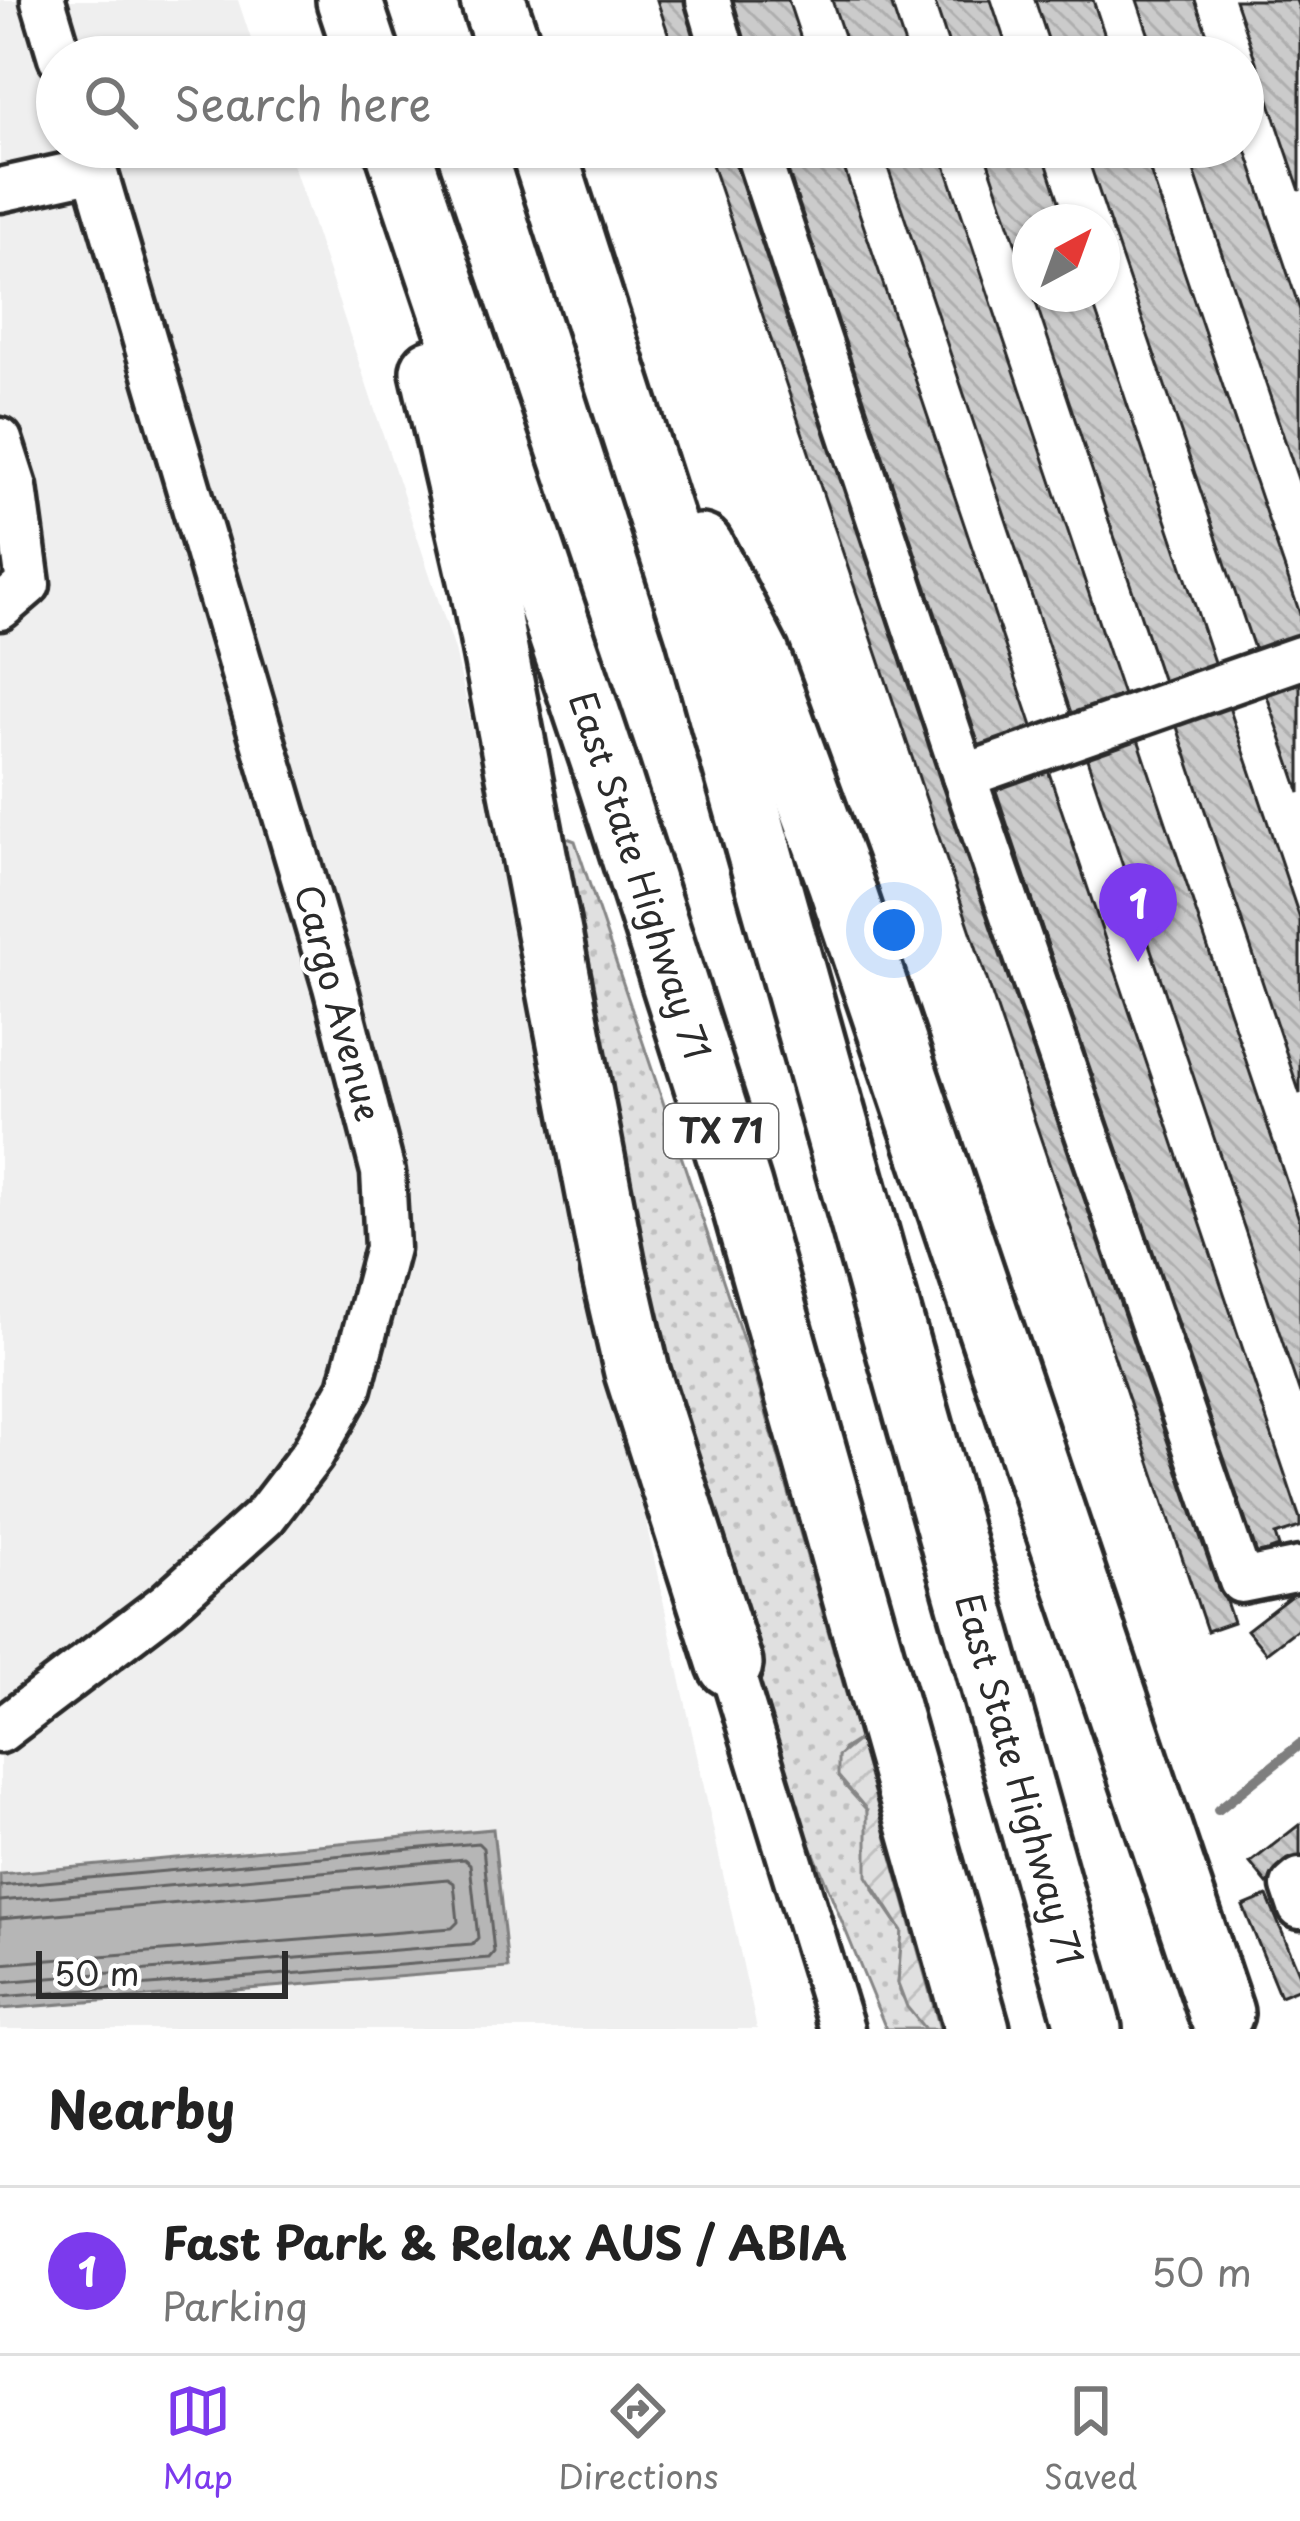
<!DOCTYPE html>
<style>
body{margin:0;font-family:"Playpen Sans",sans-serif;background:#f2f2f2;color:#222}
.compass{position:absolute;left:1012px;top:204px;width:108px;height:108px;border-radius:50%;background:#fff;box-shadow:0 3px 9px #0004;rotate:41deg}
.scale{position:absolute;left:36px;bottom:30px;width:252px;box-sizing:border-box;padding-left:12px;border:6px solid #2b2b2b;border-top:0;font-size:33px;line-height:42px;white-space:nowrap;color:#2b2b2b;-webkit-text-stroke:9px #fff;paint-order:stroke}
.you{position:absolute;left:894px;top:930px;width:42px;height:42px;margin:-30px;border:9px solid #fff;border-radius:50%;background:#1a73e8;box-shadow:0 0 0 18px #1a73e833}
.badge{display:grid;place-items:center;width:78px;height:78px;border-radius:50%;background:#7c3aed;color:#fff;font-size:39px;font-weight:700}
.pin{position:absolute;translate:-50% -99px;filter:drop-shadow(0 3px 6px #0008)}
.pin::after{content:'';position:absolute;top:63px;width:42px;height:36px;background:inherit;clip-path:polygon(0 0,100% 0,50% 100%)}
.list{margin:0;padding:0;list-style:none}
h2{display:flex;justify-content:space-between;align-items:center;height:156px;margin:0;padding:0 48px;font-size:51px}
h2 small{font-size:39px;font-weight:400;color:#767676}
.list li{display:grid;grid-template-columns:78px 1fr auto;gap:36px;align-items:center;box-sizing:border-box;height:168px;padding:0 48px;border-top:3px solid #e0e0e0}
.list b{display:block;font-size:45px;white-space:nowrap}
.list p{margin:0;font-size:39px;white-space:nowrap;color:#767676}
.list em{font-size:39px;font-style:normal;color:#767676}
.icon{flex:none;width:66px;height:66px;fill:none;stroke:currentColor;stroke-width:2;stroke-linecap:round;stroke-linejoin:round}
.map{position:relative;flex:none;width:1300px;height:2029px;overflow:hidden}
.search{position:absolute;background:#fff;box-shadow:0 3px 9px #0004;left:36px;right:36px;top:36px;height:132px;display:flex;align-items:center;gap:30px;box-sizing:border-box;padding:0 42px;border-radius:66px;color:#767676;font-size:45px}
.sheet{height:324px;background:#fff}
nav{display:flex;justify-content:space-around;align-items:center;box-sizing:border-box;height:168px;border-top:3px solid #e0e0e0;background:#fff;font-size:33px;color:#767676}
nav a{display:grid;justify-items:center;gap:6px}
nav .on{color:#7c3aed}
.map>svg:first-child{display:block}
.built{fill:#efefef}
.grass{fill:url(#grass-dots);stroke:#868686;stroke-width:3}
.garden{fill:url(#garden-furrows);stroke:#868686;stroke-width:3}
.water{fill:#b6b6b6;stroke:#7e7e7e;stroke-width:3}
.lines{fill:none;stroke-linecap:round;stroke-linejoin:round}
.shore{stroke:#636363;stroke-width:3}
.stream{stroke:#7e7e7e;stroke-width:10}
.building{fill:url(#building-back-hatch);stroke:#2b2b2b;stroke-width:3}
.minor-casing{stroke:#2b2b2b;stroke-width:51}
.highway-casing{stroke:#2b2b2b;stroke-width:72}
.minor{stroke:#fff;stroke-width:42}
.highway{stroke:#fff;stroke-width:63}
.labels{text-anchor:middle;stroke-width:9;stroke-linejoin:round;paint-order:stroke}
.shield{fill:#fff;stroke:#6b6b6b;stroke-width:3}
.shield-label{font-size:33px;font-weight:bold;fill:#2b2b2b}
.street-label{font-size:36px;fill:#2b2b2b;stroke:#fff}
</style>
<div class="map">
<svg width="1300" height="2029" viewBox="0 0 1300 2029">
<defs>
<pattern id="grass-dots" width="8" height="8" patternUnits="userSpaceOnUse" patternTransform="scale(3)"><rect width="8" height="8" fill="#e0e0e0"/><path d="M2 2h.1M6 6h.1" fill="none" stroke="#c0c0c0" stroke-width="1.8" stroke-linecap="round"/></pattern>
<pattern id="garden-furrows" width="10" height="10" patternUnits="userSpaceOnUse" patternTransform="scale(3)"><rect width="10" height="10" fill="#e0e0e0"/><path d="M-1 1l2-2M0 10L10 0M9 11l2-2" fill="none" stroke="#c0c0c0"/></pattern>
<pattern id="building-back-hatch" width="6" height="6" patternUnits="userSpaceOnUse" patternTransform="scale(3)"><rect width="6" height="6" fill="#cbcbcb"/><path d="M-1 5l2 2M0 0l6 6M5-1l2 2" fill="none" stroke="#aeaeae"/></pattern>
</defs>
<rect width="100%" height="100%" fill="#fff"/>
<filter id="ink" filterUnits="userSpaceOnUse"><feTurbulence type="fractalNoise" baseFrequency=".00833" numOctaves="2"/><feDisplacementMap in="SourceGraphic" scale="24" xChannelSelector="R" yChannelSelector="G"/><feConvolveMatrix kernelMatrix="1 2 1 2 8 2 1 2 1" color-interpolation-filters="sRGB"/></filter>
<g filter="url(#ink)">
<path class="built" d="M0,0H238L257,57H57V147H287L455,650L757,2029H0Z"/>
<path class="grass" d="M562,836L575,841L756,1378L859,1739L843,1749L845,1786L867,1810L874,1890L902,1931L898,1983L901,1994L925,2029H886L804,1829L735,1607L669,1416Z"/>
<path class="garden" d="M859,1739L940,2029H925L907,2007L898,1983L902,1931L867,1876V1810L838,1776V1756Z"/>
<path class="water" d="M493,1829L508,1968L0,2009V1874Z"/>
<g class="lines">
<g class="shore">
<path d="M0,1886L478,1843L483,1848L494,1952L489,1958L0,1997"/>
<path d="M0,1901L464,1859L470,1864L478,1938L472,1944L0,1982"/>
<path d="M0,1919L448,1879L454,1883L458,1922L452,1928L0,1964"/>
</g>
<path class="stream" d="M1218,1810L1300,1744"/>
</g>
<g class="building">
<path d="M657,0H686L705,57H676Z"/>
<path d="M728,0H788L807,57H747Z"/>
<path d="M832,0H890L909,57H851Z"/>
<path d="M934,0H991L1010,57H953Z"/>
<path d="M1035,0H1093L1112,57H1054Z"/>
<path d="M1137,0H1195L1215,57H1156Z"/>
<path d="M1235,0H1296L1300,11V191Z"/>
<path d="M1243,141L1300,310V485L1186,147H1243Z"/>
<path d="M706,147H735L1233,1622L1207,1631Z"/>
<path d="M777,147H837L1033,729L979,747Z"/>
<path d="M881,147H939L1124,698L1072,716Z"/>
<path d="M983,147H1041L1066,222H1030V286Z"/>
<path d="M1084,147H1142L1300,614V639L1256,654Z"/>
<path d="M1033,294H1090L1216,668L1164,685Z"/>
<path d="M1300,682V793L1266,693Z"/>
<path d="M1229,707L1300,919V1094L1176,724Z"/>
<path d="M1137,736L1300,1222V1394L1085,753Z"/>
<path d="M1047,767L1300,1519V1527L1275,1535L1279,1547L1253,1556L994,785Z"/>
<path d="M1300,1589V1627L1266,1653L1247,1630Z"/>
<path d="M1300,1824V1859L1267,1884L1250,1863Z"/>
<path d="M1267,1896L1300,1975V1988L1280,1996L1243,1906Z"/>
</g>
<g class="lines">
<defs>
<g id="minor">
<path d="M43,0L60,57"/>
<path d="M708,0L725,57"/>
<path d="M755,147L964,776L1241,1581L1300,1569"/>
<path d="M0,190L95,169"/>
<path d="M0,440L15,487L28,584L0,608"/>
<path d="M964,776L1300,658"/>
<path d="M730,1664L842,2029"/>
<path d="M0,1731L167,1604L265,1516L312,1455L350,1388L387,1248L383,1172L335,986L88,147"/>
<path d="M1300,1880L1293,1886L1300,1907"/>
</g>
<g id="highway">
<path d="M349,0L368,57"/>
<path d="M493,0L512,57"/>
<path id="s1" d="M397,147L607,772L739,1186L977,2029"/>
<path id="s2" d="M542,147L698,633L1089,2029"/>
<path d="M433,371L483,588L614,1272L637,1372L730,1664"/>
<path d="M701,547L757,655L840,882L1221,2013"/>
</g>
</defs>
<use href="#minor" class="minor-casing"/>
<use href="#highway" class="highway-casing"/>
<use href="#minor" class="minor"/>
<use href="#highway" class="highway"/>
</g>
</g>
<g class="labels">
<rect class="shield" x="664" y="1104" width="114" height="54" rx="9"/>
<g class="shield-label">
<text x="721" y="1143">TX 71</text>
</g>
<g class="street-label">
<text dy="13" stroke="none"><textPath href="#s1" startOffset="768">East State Highway 71</textPath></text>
<text transform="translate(338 1003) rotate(75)" y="13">Cargo Avenue</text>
<text dy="13" stroke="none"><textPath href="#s2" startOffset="1701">East State Highway 71</textPath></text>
</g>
</g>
</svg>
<svg class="compass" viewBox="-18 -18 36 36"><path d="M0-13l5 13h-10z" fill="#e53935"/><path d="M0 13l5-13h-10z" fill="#767676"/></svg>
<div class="scale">50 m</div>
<div class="you"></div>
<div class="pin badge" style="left:1138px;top:962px">1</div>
<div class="search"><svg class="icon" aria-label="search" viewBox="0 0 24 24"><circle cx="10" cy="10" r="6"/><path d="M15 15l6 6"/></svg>Search here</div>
</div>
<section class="sheet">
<h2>Nearby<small></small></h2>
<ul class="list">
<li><span class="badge">1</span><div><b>Fast Park &amp; Relax AUS / ABIA</b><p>Parking</p></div><em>50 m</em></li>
</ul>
</section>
<nav>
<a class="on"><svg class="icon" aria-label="map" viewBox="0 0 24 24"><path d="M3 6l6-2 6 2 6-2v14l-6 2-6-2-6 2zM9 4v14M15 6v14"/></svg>Map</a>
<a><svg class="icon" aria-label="directions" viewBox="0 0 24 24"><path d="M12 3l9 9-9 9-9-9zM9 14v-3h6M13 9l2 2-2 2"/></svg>Directions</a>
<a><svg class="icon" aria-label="saved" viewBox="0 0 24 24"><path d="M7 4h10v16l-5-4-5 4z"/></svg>Saved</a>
</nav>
